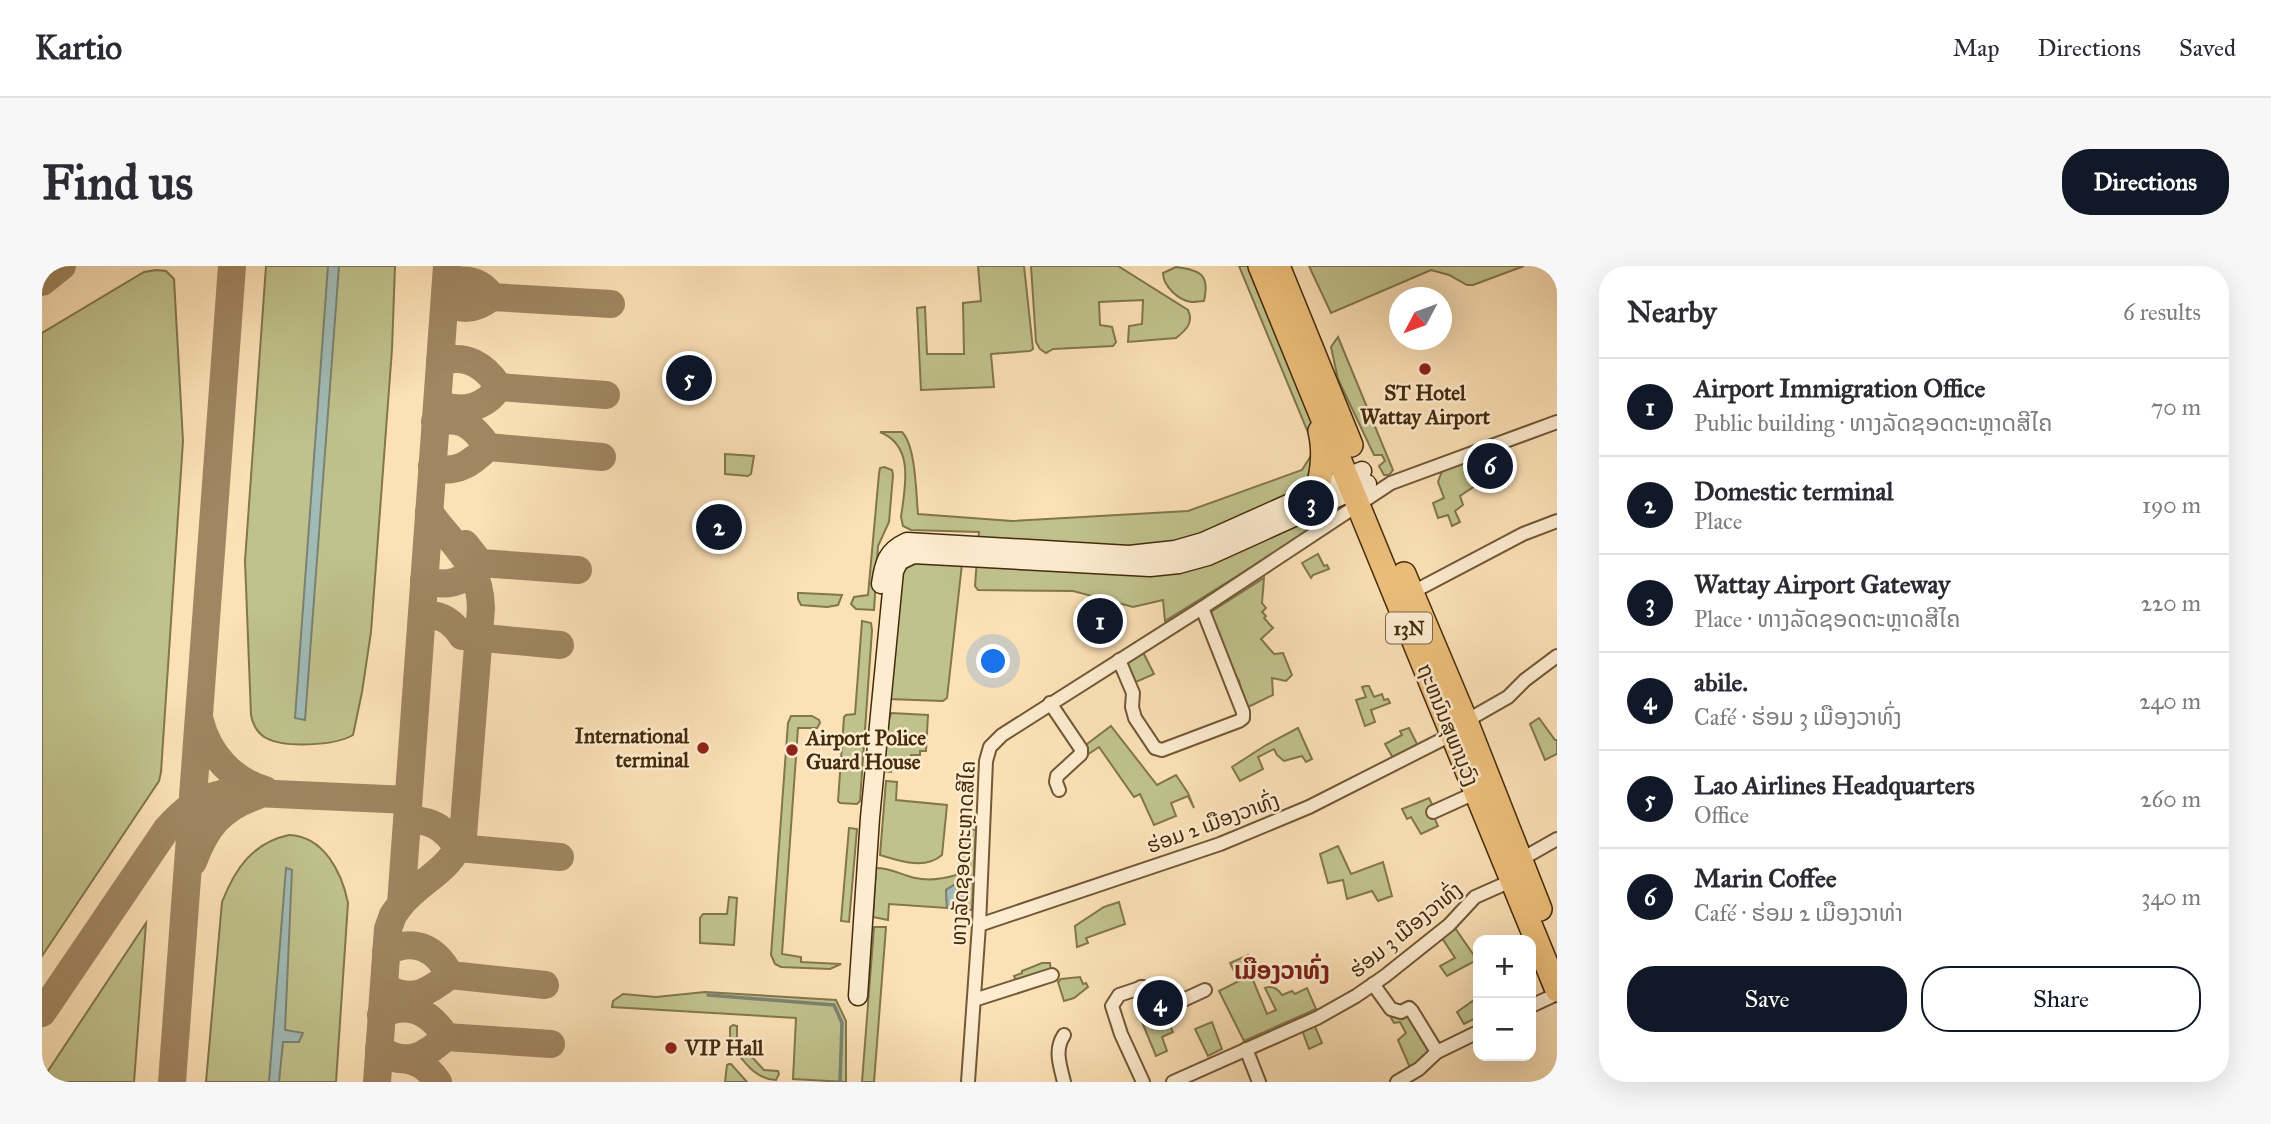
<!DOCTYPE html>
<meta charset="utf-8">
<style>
body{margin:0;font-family:"IM FELL Great Primer","Noto Sans Lao",serif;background:#f7f7f7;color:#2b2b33}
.controls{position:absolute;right:21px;bottom:21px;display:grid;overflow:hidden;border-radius:14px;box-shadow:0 7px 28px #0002}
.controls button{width:63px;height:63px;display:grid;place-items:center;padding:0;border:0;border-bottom:2px solid #e1e1e2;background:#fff;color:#2b2b33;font:35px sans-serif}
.compass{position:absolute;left:1347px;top:21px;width:63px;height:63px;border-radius:50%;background:#fff;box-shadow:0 7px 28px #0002;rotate:229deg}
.you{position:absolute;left:952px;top:396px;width:24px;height:24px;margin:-18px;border:5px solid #fff;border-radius:50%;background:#1a73e8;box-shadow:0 0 0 10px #1a73e833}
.badge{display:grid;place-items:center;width:46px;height:46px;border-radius:50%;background:#111827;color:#fff;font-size:23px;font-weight:700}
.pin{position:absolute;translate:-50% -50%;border:4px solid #fff;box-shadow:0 2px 7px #0006}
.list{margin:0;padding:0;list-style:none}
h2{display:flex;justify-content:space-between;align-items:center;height:91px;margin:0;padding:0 28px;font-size:30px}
h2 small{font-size:23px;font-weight:400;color:#7c7c81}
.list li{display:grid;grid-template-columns:46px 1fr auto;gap:21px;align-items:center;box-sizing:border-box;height:98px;padding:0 28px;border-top:2px solid #e1e1e2}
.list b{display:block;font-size:26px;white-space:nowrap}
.list p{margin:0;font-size:23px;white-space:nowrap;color:#7c7c81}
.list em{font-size:23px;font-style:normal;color:#7c7c81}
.actions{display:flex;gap:14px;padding:21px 28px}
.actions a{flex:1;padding:16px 0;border:2px solid #111827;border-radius:28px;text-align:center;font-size:24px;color:#111827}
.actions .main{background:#111827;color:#fff}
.map{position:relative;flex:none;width:1515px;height:816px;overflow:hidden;border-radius:28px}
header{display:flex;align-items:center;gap:42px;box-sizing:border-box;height:98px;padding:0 35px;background:#fff;border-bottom:2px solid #e1e1e2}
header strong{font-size:33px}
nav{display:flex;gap:38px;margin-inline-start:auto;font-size:24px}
.intro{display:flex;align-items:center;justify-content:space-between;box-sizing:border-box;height:168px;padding:0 42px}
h1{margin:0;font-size:49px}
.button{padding:18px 32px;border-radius:28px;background:#111827;color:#fff;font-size:24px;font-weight:700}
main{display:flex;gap:42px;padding:0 42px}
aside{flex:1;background:#fff;border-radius:28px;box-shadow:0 7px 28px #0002}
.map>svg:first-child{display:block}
.green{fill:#c0c28d;stroke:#82764c;stroke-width:2}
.water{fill:#a1bcb7;stroke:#7c8272;stroke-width:2}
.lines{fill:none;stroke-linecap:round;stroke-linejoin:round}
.stream{stroke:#7c8272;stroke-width:3.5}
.taxiway{stroke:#a08661;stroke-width:28}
.street-casing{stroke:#725836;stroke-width:16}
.secondary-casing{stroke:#442b0b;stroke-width:21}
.highway-casing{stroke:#442b0b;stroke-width:26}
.street{stroke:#fdecd0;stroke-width:12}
.secondary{stroke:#fdecd0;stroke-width:18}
.highway{stroke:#eec07c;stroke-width:23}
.poi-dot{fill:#8f2418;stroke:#fdecd0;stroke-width:2.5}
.labels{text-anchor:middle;stroke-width:5;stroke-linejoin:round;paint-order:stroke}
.shield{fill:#fdecd0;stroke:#7c6546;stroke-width:2}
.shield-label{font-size:19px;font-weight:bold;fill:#442b0b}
.poi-label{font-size:21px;font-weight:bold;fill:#442b0b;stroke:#fdecd0;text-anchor:start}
.street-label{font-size:21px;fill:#442b0b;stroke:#fdecd0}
.quarter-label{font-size:24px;font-weight:bold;fill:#7a1f14;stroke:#fdecd0}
</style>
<header>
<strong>Kartio</strong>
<nav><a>Map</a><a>Directions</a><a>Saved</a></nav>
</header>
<div class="intro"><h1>Find us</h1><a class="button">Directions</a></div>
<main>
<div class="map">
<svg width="1515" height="816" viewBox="0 0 1515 816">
<rect width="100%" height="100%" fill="#fce1b7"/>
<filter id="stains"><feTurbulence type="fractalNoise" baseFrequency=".00286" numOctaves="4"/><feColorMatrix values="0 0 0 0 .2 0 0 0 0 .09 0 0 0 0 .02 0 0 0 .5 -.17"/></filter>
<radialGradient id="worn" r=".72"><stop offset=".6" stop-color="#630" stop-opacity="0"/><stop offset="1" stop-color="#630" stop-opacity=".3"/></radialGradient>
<g class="green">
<path d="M224,0H353L350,83L329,366L320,426L311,469C292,480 242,482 224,472C215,467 211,459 209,449L203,295Z"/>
<path d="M936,0H982L991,83L988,85L949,88L952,121L879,124L875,42L883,41L885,88H922L921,37L939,35Z"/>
<path d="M989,0H1076L1146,44C1152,57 1144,64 1134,72L1086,76L1087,60L1100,58L1101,34L1057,36L1058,59L1070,61L1074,76L1071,80L1011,83L1004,87L998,83L994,76Z"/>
<path d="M1197,0H1209L1274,166L1268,221L1280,249L1298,241L1300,245L1123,355L1121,334L1091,341L1031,325L936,324L933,320L937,266L869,264L861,260L859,251C863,221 873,180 838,166H860C874,180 874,228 876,248L970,255L1146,245L1260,204L1270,188V176Z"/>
<path d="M1267,0H1482L1431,19H1425L1407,9L1389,4L1289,47Z"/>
<path d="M1134,1C1159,4 1168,9 1162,35C1158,35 1154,36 1150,36C1137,35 1121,20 1121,7Z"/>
<path d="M114,4L124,5L132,13L141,175L119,506L117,515L0,690V67L102,6Z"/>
<path d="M1296,71L1351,204L1347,209H1342L1337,200L1343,195L1340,189H1332L1296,113L1289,81Z"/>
<path d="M683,188L712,190L709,208L706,210L683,208Z"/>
<path d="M1427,195L1439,216L1418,230L1421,239L1413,245L1418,256L1410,260L1406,249L1396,252L1391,237L1402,232L1396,216L1400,205Z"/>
<path d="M842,201L850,204L851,209L847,256L836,280L832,344L814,343L809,338L812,331L826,329L837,208L838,202Z"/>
<path d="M1276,288L1282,300L1285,299L1287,303L1271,309L1269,312L1260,297Z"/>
<path d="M871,296L920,298L905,432L901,435L846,433L857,311L865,299Z"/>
<path d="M1222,312L1220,337L1224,342L1220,346L1224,350L1222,352L1231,362L1219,373L1232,388L1241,387L1250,409L1244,415L1230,412L1231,429L1204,442L1197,415L1183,391L1164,349Z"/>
<path d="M756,327H759L800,329L796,339L785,341L759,339L756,333Z"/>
<path d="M820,355L829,357L830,364L818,535L815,538L798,537L796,535L802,451L804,449L813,448Z"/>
<path d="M1101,386L1112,408L1085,420L1078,399Z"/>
<path d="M1324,420H1327L1332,431L1340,428L1342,434L1346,433L1348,437L1329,444L1333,456L1323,460L1314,434L1324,431L1320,421Z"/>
<path d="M849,447L886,449L884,485H878V489H869V496L850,494L849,506L841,505L843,468Z"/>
<path d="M749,450H770L777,454L778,457L775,462H756L740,688L759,691V696L799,698L788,703L739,701L733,698L729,689L746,457Z"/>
<path d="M1497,452L1513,474H1515V488L1503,494L1488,458Z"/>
<path d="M1069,460L1115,519L1134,509L1146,527L1152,542L1146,530L1129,537L1134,550L1112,559L1098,528L1092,531L1057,481L1045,489L1041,481Z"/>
<path d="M1256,462L1270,493L1264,496L1260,490L1242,495L1235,489L1232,483L1216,491L1221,503L1198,515L1190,501L1224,479Z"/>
<path d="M1367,462L1376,480L1354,497L1343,478L1360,469L1358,465Z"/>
<path d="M844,515L855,516L854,534L905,539L900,589C883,604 858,595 838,589Z"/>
<path d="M1387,532L1395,549L1392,551L1396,560L1379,568L1369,551L1365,553L1360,543Z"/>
<path d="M807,562L815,563L807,656L799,655Z"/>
<path d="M921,562L934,564L930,644L923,643L926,627L922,618L912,619L904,624L905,642L847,638L846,654L831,651L834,602C849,602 859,609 873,612C887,615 901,613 914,609L918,594Z"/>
<path d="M247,569C282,570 300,607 306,637L294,816H164L180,636C193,603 210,577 247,569Z"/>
<path d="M1296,580L1309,608L1341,596L1350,630L1336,635L1330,625L1305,633L1301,614L1286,617L1278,588Z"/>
<path d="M687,631L695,632L692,679L658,677V652L661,648H685Z"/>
<path d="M1077,636L1083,658L1044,672L1046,677L1035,681L1033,660L1062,641Z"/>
<path d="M104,657L92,816H0V814Z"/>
<path d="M1411,659L1435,694L1405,710L1398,700L1413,692L1398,669Z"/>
<path d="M832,661H844L832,816H820Z"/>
<path d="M1206,689L1215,711L1211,714L1225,748L1234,744L1223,722C1231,719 1236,723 1240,729L1250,725L1253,728L1265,722L1274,743L1202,775L1177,725L1197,715L1188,697Z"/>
<path d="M1000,697H1008L1009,707L975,717L972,710L980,707V705Z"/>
<path d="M1038,711L1041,718L1044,717L1046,721L1032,732L1022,735L1016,716L1019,713Z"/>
<path d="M663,726L794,734L804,755V816L751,813L754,752L570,741L571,735L581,728L614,731Z"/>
<path d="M1432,734L1436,742V751L1422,758L1415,746Z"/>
<path d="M1346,747L1369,748L1389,784L1369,804L1356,774L1364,767L1358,756L1352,757Z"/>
<path d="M1122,748L1131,766L1120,771L1125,785L1114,790L1100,756Z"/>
<path d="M1170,756L1180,783L1166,790L1153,763Z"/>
<path d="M1271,756L1280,777L1267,783L1260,764Z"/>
<path d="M691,759L695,760V775L722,804L736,805L737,808L734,814C712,813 702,795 688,778V761Z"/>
<path d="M687,798H689L705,816H683L685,799Z"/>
</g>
<g class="water">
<path d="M286,0H297L263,454L253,452Z"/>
<path d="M244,602L250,604L243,764L261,767L257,776H241L237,816H227Z"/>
<path d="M922,618L926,627L923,643L905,642L904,624L912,619Z"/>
</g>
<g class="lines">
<path class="stream" d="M666,729L792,739L800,757L798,816"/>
<g class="taxiway">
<path d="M0,16L20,0"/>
<path d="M404,18C422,11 439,14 450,31L569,38"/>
<path d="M403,35C420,46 435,43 450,31"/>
<path d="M398,96C423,87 443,99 457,121L564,129"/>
<path d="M398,138C421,148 444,141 457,121"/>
<path d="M393,155C421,152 430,158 446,181L560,191"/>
<path d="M390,200C412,210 430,197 446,181"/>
<path d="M423,278L438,297L536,304"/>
<path d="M382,314C405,322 423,316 438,297"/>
<path d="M380,349C398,347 410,355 420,370L518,379"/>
<path d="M158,455C166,488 191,515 223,524"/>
<path d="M365,555C389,552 404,563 416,582L518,591"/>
<path d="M151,596C164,561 179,542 214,530"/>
<path d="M359,638C381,612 409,605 421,570L439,342C438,296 411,280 387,246"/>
<path d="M344,686C372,671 394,682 408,709L503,719"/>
<path d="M348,724C372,736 389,724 408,709"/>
<path d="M0,747L124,564C143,542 160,530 189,526L366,534"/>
<path d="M339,749C366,734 389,747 404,771L509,778"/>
<path d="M337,783C365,801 382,791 404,771"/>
<path d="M356,793C374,793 386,801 396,816"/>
<path d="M130,816L190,0"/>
<path d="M335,816L346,663L351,649L359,638L405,0"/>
</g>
<defs>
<g id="street">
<path d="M1369,327L1481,268L1515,255"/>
<path d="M1077,394L1091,427L1090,441L1093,452L1113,482L1120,484L1197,455L1201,452V446L1160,342"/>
<path d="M1008,437L1039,483V488L1015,510L1014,516L1017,524"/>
<path d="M1424,455L1466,431L1483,414L1515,390"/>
<path d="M1391,546L1433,527"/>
<path d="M1478,594L1515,573"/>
<path d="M937,659L1178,578L1267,541L1409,469"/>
<path d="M1331,718L1349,743L1359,746L1367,742L1370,745L1395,786"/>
<path d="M1099,721L1111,746H1115L1163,724"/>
<path d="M1101,721L1077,729L1070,740L1079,768L1101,816"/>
<path d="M932,734L1010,709"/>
<path d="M1489,740L1515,728"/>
<path d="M1022,769C1012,784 1018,799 1022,816"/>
<path d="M1204,783L1217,816"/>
<path d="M926,816L937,659L944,495L948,481L960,469L1160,342L1349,217L1515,156"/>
<path d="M1131,816L1275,752L1314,730L1343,710L1407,659L1433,631L1469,615"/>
<path d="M1355,816L1377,803L1395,786L1436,766"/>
</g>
<g id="secondary">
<path d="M839,318C842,297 845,285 865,276L1087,289L1133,284L1161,276L1320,205"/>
<path d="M816,730L828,552L852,305L857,295L871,288L1108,301L1137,298L1166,290L1325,218"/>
</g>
<g id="highway">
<path d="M1218,0L1515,724"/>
<path d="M1236,0L1309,179"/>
<path d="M1275,224C1281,204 1283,186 1278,165"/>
<path d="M1362,308L1424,455L1498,643"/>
</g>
</defs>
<use href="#street" class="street-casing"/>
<use href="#secondary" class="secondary-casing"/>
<use href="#highway" class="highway-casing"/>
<use href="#street" class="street"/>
<use href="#secondary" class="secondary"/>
<use href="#highway" class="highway"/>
</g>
<g class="poi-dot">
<circle cx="1383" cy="103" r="7"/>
<circle cx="661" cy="482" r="7"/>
<circle cx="750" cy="484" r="7"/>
<circle cx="629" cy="782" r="7"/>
</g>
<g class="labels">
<rect class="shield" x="1344" y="346.5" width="46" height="31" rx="5"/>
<g class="shield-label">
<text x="1367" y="369">13N</text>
</g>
<g class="poi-label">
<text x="1383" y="134" text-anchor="middle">ST Hotel<tspan x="1383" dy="24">Wattay Airport</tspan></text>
<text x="647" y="477" text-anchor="end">International<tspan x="647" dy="24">terminal</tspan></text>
<text x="764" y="479">Airport Police<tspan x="764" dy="24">Guard House</tspan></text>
<text x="643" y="789">VIP Hall</text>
</g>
<g class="street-label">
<text transform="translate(1406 459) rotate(68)" y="7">ຖະຫນົນສຸພານຸວົງ</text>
<text transform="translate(1171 557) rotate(-20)" y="7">ຮ່ອມ 2 ເມືອງວາທົ່ງ</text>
<text transform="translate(921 587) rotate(-87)" y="7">ທາງລັດຊອດຕະຫຼາດສີໄຄ</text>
<text transform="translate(1364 664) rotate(-39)" y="7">ຮ່ອມ 3 ເມືອງວາທົ່ງ</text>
</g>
<g class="quarter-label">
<text x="1240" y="713">ເມືອງວາທົ່ງ</text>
</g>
</g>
<rect width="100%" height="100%" filter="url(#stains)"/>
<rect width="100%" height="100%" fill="url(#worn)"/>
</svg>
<div class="controls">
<button>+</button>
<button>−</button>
</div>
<svg class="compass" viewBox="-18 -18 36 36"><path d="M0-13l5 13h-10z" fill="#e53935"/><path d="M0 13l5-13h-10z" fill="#7c7c81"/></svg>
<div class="you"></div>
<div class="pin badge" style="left:1058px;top:355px">1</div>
<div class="pin badge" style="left:677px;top:261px">2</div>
<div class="pin badge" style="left:1269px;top:237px">3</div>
<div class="pin badge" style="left:1118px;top:737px">4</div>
<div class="pin badge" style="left:647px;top:112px">5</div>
<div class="pin badge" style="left:1448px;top:200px">6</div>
</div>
<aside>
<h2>Nearby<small>6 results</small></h2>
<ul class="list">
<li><span class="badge">1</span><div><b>Airport Immigration Office</b><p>Public building · ທາງລັດຊອດຕະຫຼາດສີໄຄ</p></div><em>70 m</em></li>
<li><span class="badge">2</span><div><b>Domestic terminal</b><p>Place</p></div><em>190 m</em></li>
<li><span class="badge">3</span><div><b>Wattay Airport Gateway</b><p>Place · ທາງລັດຊອດຕະຫຼາດສີໄຄ</p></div><em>220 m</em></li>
<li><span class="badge">4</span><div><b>abile.</b><p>Café · ຮ່ອມ 3 ເມືອງວາທົ່ງ</p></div><em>240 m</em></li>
<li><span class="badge">5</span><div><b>Lao Airlines Headquarters</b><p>Office</p></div><em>260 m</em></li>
<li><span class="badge">6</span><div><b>Marin Coffee</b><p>Café · ຮ່ອມ 2 ເມືອງວາທ່າ</p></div><em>340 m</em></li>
</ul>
<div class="actions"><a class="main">Save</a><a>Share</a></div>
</aside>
</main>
